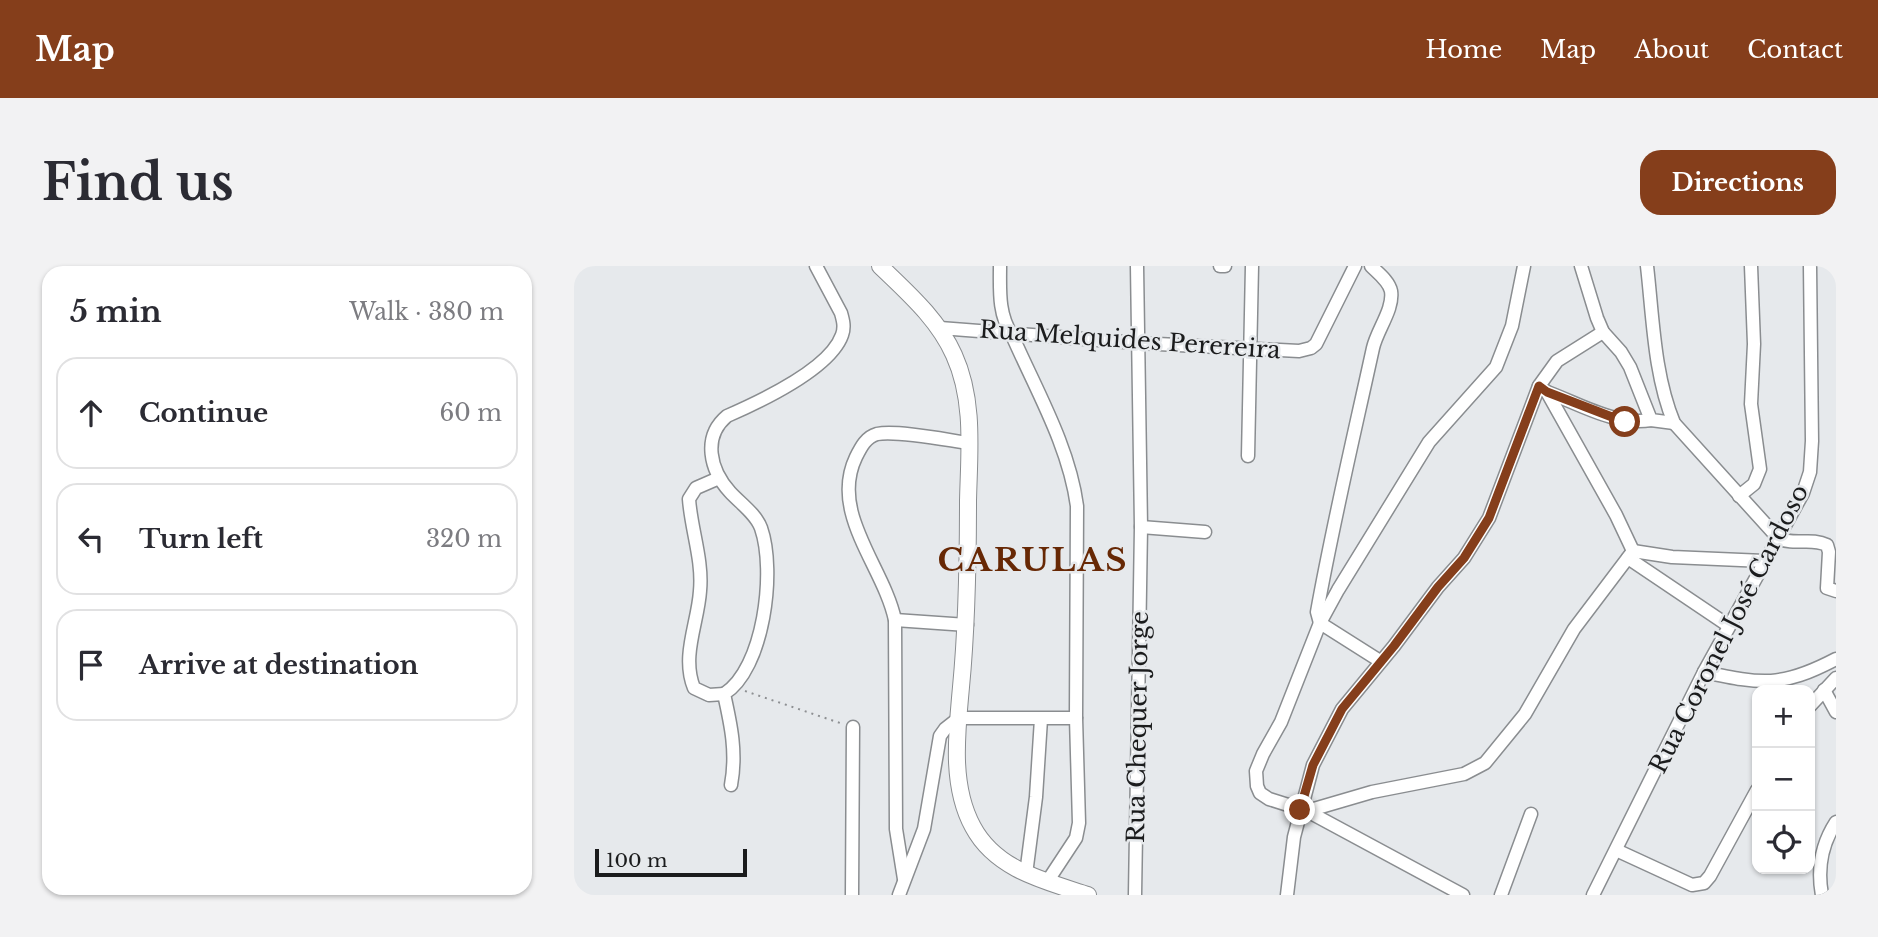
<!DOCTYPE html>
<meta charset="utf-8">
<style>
body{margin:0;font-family:"Libre Baskerville",serif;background:#f2f2f3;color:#2b2b33}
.controls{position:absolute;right:21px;bottom:21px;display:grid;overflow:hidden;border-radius:14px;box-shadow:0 2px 5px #0004}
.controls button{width:63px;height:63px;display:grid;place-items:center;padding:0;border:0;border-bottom:2px solid #e1e1e2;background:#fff;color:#2b2b33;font:35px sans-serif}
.scale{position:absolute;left:21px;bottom:18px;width:152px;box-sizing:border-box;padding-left:7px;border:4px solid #1b1c1d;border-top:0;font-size:19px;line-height:24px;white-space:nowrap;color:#1b1c1d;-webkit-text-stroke:5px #e6e9ec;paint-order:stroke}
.stop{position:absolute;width:21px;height:21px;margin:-16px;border:5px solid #853e1b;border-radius:50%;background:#fff}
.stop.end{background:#853e1b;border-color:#fff;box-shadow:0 2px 7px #0008}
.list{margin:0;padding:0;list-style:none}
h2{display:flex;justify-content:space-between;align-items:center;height:91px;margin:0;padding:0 28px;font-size:30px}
h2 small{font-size:23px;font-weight:400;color:#7c7c81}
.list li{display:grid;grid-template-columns:46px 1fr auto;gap:21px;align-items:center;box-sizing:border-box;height:112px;margin:0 14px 14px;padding:0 14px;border:2px solid #e1e1e2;border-radius:21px}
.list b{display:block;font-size:26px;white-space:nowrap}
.list em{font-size:23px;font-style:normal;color:#7c7c81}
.icon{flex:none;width:38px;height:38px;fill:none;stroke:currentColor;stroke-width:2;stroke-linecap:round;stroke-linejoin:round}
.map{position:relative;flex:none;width:1262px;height:629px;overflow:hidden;border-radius:21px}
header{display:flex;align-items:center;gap:42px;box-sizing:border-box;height:98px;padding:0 35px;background:#853e1b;color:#fff}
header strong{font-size:33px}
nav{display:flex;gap:38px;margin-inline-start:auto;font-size:24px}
.intro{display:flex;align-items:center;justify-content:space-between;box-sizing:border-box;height:168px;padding:0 42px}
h1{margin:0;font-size:49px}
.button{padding:18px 32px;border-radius:21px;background:#853e1b;color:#fff;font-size:24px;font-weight:700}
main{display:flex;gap:42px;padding:0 42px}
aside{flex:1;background:#fff;border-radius:21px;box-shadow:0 2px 5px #0004}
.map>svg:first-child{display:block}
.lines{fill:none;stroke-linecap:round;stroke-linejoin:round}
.minor-casing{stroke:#8a8d90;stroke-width:15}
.major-casing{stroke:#8a8d90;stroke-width:18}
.path{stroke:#8e9093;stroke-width:2;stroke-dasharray:2 5;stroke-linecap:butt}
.minor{stroke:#fff;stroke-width:12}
.major{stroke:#fff;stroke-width:16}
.route{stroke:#853e1b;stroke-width:9}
.labels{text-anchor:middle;stroke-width:5;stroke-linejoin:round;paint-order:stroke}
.street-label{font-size:24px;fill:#1b1c1d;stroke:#e6e9ec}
.district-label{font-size:32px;font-weight:bold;letter-spacing:2px;fill:#672805;stroke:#e6e9ec}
</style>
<header>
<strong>Map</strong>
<nav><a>Home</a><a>Map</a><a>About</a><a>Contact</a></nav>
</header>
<div class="intro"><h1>Find us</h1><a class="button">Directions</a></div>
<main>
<aside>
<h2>5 min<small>Walk · 380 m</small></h2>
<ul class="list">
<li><svg class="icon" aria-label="ahead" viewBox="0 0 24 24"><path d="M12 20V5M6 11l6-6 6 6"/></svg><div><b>Continue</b></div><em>60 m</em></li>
<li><svg class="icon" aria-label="left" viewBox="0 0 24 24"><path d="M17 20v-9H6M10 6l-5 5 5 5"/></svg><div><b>Turn left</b></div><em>320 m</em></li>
<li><svg class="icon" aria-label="arrive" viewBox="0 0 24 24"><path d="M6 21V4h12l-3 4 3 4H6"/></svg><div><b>Arrive at destination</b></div></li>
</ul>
</aside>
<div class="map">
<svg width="1262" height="629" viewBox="0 0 1262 629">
<rect width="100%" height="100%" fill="#e6e9ec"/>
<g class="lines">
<defs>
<g id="minor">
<path d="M426,0C426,24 424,48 438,69C462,124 495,180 503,240L502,452L505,557L502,572L473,616"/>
<path d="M646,0H651"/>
<path d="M797,0C804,7 815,15 817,25C820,43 803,64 799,82C780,169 759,257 743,346L746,357L806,395"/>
<path d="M1007,0L1023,52L1029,66L1047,86L1056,101L1077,154L1100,157"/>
<path d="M1073,0C1079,52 1080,109 1100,157L1204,272C1220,280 1237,271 1253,279L1255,286L1253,322L1262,325"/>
<path d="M366,62L564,77L725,85L737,82L742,78L781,0"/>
<path d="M1029,66L983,95L965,120L973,126C1006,138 1041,160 1077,154"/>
<path d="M973,126L1042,249L1059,285"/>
<path d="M674,190L678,0"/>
<path d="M145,212L122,222L115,233C117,263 129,294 126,325C124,357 107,390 120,422L135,429L150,428"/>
<path d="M1165,230L1180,218L1186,203L1177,138L1180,78L1177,0"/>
<path d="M567,261L631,266"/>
<path d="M1054,292L1155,360"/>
<path d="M321,354L393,359"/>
<path d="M1130,406C1188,418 1207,422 1262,393"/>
<path d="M1250,424L1262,446"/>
<path d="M1236,440L1262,412"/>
<path d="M157,519C163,487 157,459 150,428C190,403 202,305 187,262C182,248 166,237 156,226C136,204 128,171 153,150C185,136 256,103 268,69C271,61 269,54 267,47L242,0"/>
<path d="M733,545L798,526L890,508L911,497L951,448L1000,363L1059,285L1098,291L1190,295"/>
<path d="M1042,584L1118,619L1130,617L1136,610L1183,524"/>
<path d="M452,608L462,531L467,453"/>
<path d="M330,613L322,563L321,354C310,301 255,247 282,191C287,181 292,171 303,168C323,164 373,174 395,177"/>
<path d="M278,629L279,461"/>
<path d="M325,629L350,563L366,470L371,463L385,452H502"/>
<path d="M561,629L567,261L563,0"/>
<path d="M713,629L720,571L739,499L768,443L820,380L864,321L890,292L915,252L965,120"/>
<path d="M889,629L733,545L695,533L686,527L683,520L682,505L689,488L707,456L746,357L764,324L855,176L922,101L938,60L950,0"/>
<path d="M927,629L957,548"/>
<path d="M1019,629L1130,406L1229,227L1236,206L1238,175L1236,0"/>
<path d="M1248,629C1243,602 1247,579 1262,556"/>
</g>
<path id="major" d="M306,0C334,27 364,53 380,89C401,135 395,187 394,235C394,298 393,359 387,421C383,466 376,519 399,561C422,604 471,615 514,629"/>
</defs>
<use href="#minor" class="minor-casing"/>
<use href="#major" class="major-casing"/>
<path class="path" d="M171,425L269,458"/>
<use href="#minor" class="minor"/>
<use href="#major" class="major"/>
</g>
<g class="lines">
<path class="route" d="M726,544L739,499L768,443L820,380L864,321L890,292L915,252L965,120L973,126L1051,156"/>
</g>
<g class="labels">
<g class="street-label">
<text transform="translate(556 74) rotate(4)" y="8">Rua Melquides Perereira</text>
<text transform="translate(1155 363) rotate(-63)" y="8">Rua Coronel José Cardoso</text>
<text transform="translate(564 461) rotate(-89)" y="8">Rua Chequer Jorge</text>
</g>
<g class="district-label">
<text x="459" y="305">CARULAS</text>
</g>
</g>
</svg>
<div class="controls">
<button>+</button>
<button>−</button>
<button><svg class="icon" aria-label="locate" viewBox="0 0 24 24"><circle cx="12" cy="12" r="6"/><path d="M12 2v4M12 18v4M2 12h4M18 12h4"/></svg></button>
</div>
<div class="scale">100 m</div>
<div class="stop" style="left:1051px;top:156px"></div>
<div class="stop end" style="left:726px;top:544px"></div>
</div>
</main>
